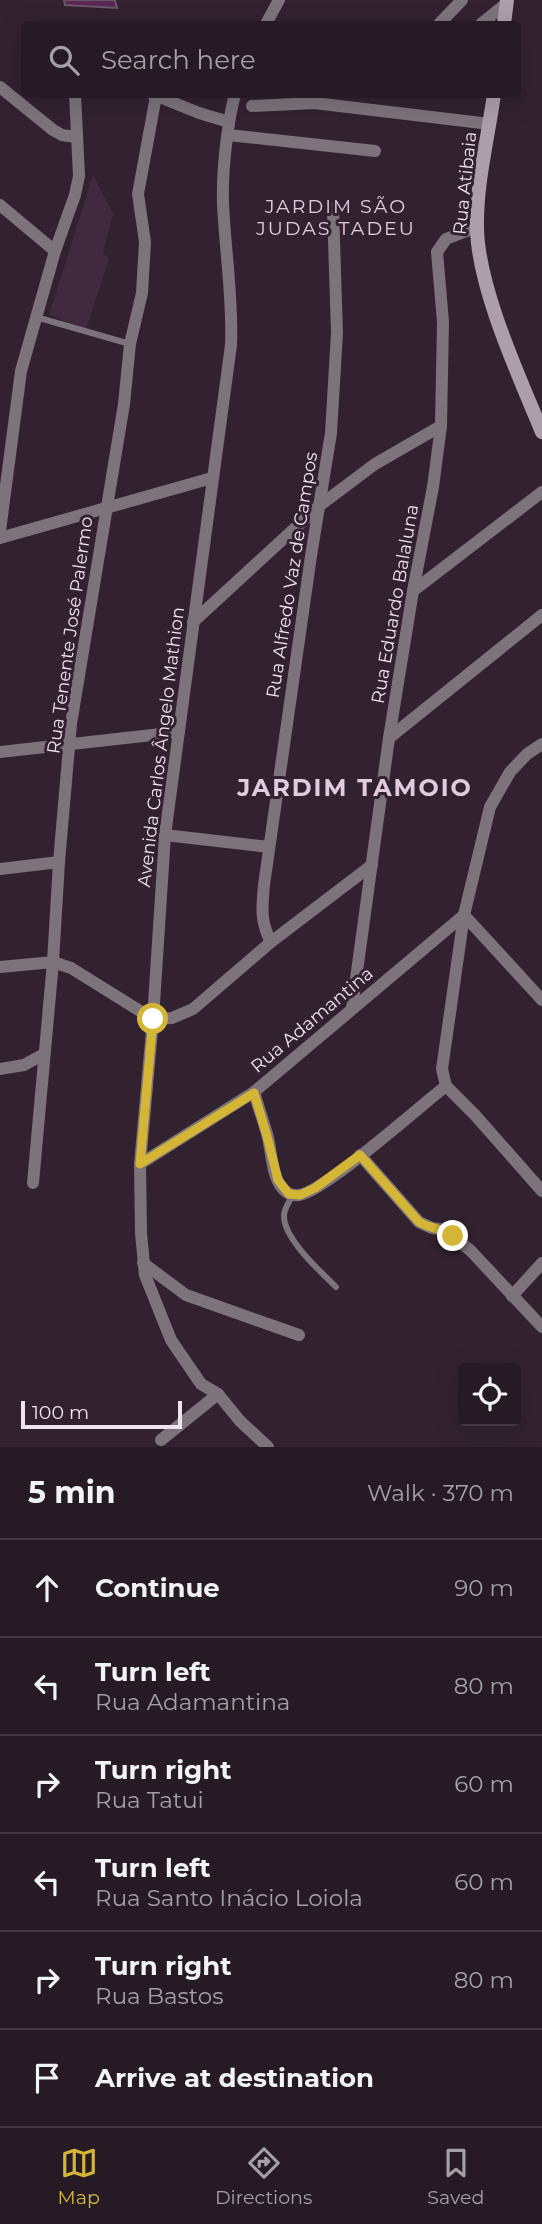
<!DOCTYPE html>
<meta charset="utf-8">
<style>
body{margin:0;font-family:Montserrat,sans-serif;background:#2e232c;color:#f1f3f6}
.controls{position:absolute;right:21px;bottom:21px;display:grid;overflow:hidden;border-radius:7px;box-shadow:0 7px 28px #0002}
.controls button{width:63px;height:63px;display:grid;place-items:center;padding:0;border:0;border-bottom:2px solid #423841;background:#261a24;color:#f1f3f6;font:35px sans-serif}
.scale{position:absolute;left:21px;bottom:18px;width:161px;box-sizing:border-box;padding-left:7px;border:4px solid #efe4ed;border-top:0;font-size:19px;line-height:24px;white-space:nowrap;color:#efe4ed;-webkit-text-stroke:5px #322230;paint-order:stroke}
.stop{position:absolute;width:21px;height:21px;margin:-16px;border:5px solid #d3b635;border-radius:50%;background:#fff}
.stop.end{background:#d3b635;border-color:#fff;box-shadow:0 2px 7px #0008}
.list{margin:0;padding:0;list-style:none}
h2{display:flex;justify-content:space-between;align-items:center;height:91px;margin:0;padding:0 28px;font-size:30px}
h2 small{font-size:23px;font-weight:400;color:#a4a1a6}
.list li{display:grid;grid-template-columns:46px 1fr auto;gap:21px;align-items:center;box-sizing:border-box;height:98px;padding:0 28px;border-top:2px solid #423841}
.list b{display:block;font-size:26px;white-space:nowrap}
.list p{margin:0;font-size:23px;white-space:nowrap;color:#a4a1a6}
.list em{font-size:23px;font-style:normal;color:#a4a1a6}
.icon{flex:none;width:38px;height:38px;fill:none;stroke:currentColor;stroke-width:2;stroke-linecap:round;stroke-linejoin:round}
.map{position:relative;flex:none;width:542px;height:1447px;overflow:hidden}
.search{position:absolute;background:#261a24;box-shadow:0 7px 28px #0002;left:21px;right:21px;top:21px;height:77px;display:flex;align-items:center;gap:18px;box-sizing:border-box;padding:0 24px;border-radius:7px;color:#a4a1a6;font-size:26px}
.sheet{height:679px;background:#261a24}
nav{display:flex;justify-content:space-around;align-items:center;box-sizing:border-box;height:98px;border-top:2px solid #423841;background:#261a24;font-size:19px;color:#a4a1a6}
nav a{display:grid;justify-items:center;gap:4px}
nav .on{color:#d3b635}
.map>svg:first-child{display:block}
.built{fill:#402b3e}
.building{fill:#5a2757;stroke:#685666;stroke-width:2}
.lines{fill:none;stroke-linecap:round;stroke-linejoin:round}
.lane{stroke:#7c737b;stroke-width:6}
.street{stroke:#7c737b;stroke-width:12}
.secondary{stroke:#ac9eaa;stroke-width:14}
.route{stroke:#d3b635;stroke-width:9}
.labels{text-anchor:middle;stroke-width:6;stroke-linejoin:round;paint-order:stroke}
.street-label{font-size:18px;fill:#efe4ed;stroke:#322230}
.neighbourhood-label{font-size:19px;letter-spacing:2px;fill:#e1ccde;stroke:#322230}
.district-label{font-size:24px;font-weight:bold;letter-spacing:2px;fill:#e1ccde;stroke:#322230}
</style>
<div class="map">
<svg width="542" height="1447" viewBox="0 0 542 1447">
<rect width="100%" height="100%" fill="#322230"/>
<path class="built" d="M93,175L113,214L103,252L109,259L86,329L49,315Z"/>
<path class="building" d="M64,0H115L117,8L65,5Z"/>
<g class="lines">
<g class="lane">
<path d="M36,317L130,344"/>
<path d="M293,1195C289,1202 284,1208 284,1216C284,1239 320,1271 336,1287"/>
</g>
<g class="street">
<path d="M266,24L279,0"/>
<path d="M439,24L462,0"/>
<path d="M481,24L507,3"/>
<path d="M0,87L53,130L62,135L76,137"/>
<path d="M152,94L199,113L229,122"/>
<path d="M235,94C227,125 222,171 223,203C225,250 233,297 231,345L165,835L153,1019L140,1164L141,1233L145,1275L171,1340L201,1384L218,1394L240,1421L268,1447"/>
<path d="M252,106L314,103L490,124"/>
<path d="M228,135L375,151"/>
<path d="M0,205L55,251"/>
<path d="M0,531L21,371L55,251L75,195L79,176L75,94"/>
<path d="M0,538L212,478"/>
<path d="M413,591L542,492"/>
<path d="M193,622L319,506L375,464L441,426"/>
<path d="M389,738L542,615"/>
<path d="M0,752L179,732"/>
<path d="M165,835L269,847"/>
<path d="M0,869L59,862"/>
<path d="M464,915L542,1000"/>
<path d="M271,942C260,921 262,908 264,885L311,556L331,433L337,333L333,209"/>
<path d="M0,967L53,962L71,968L153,1019L172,1018L193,1009L271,942L372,865"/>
<path d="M352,1008L389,738L413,591L433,487L441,426L443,322L437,252L446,239L477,227"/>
<path d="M0,1069L24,1065L44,1054"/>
<path d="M446,1086L442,1069L464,915L490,807L510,772L527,754L542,744"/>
<path d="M446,1086L475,1115L542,1191"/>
<path d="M254,1092C258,1106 263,1120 267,1134C272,1151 271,1177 284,1190C288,1194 293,1196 299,1195C324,1192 420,1106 446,1086"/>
<path d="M360,1155L419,1222L432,1228L445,1230L471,1251L542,1327"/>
<path d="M140,1164L254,1092L464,915"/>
<path d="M33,1183L53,962L59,862L71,724L124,404L130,344L142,293L145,242L138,194L156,96"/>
<path d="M143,1263L186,1295L299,1335"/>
<path d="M512,1296L542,1263"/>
<path d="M161,1440L218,1394"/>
</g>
<g class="secondary">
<path d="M504,24L507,0"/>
<path d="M494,94C488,138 476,184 477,228C478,288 519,376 542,432"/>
</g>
</g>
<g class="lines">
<path class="route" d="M153,1019L140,1164L254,1093L267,1136L278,1180L289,1194L300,1195L315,1188L360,1155L419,1222C430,1229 442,1228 453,1236"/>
</g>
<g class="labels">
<g class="street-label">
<text transform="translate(465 183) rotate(-84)" y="6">Rua Atibaia</text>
<text transform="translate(292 575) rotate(-81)" y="6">Rua Alfredo Vaz de Campos</text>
<text transform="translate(395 604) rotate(-80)" y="6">Rua Eduardo Balaluna</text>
<text transform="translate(70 635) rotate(-82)" y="6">Rua Tenente José Palermo</text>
<text transform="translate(161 747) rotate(-83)" y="6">Avenida Carlos Ângelo Mathion</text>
<text transform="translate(312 1020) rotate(-40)" y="6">Rua Adamantina</text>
</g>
<g class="neighbourhood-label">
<text x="336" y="213">JARDIM SÃO<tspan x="336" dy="22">JUDAS TADEU</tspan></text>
</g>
<g class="district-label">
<text x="355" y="796">JARDIM TAMOIO</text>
</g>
</g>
</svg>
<div class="controls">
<button><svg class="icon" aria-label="locate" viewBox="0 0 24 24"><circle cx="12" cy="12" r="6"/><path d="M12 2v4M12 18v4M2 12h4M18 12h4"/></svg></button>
</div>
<div class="scale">100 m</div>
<div class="stop" style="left:153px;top:1019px"></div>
<div class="stop end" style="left:453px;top:1236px"></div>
<div class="search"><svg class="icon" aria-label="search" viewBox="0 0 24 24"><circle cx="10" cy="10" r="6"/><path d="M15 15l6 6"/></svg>Search here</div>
</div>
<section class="sheet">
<h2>5 min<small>Walk · 370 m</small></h2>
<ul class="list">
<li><svg class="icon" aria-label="ahead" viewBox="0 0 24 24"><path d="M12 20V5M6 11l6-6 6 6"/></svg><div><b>Continue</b></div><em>90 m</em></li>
<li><svg class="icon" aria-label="left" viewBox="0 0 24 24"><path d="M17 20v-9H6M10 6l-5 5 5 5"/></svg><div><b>Turn left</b><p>Rua Adamantina</p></div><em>80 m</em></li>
<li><svg class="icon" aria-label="right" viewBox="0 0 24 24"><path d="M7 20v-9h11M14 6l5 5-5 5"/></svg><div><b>Turn right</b><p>Rua Tatui</p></div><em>60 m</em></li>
<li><svg class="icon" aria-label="left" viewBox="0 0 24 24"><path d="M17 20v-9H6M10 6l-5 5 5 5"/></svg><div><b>Turn left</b><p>Rua Santo Inácio Loiola</p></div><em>60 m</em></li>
<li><svg class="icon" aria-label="right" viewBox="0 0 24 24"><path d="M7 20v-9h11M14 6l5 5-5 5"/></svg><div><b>Turn right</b><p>Rua Bastos</p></div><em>80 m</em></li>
<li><svg class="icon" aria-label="arrive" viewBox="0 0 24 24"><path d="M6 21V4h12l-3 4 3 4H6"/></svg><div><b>Arrive at destination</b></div></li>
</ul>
</section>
<nav>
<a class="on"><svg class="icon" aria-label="map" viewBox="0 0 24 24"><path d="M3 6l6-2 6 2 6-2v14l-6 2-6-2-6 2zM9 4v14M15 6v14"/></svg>Map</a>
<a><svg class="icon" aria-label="directions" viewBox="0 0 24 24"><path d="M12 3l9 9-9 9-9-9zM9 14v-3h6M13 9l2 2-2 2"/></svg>Directions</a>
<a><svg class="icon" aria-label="saved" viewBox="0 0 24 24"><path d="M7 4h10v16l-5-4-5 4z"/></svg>Saved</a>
</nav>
